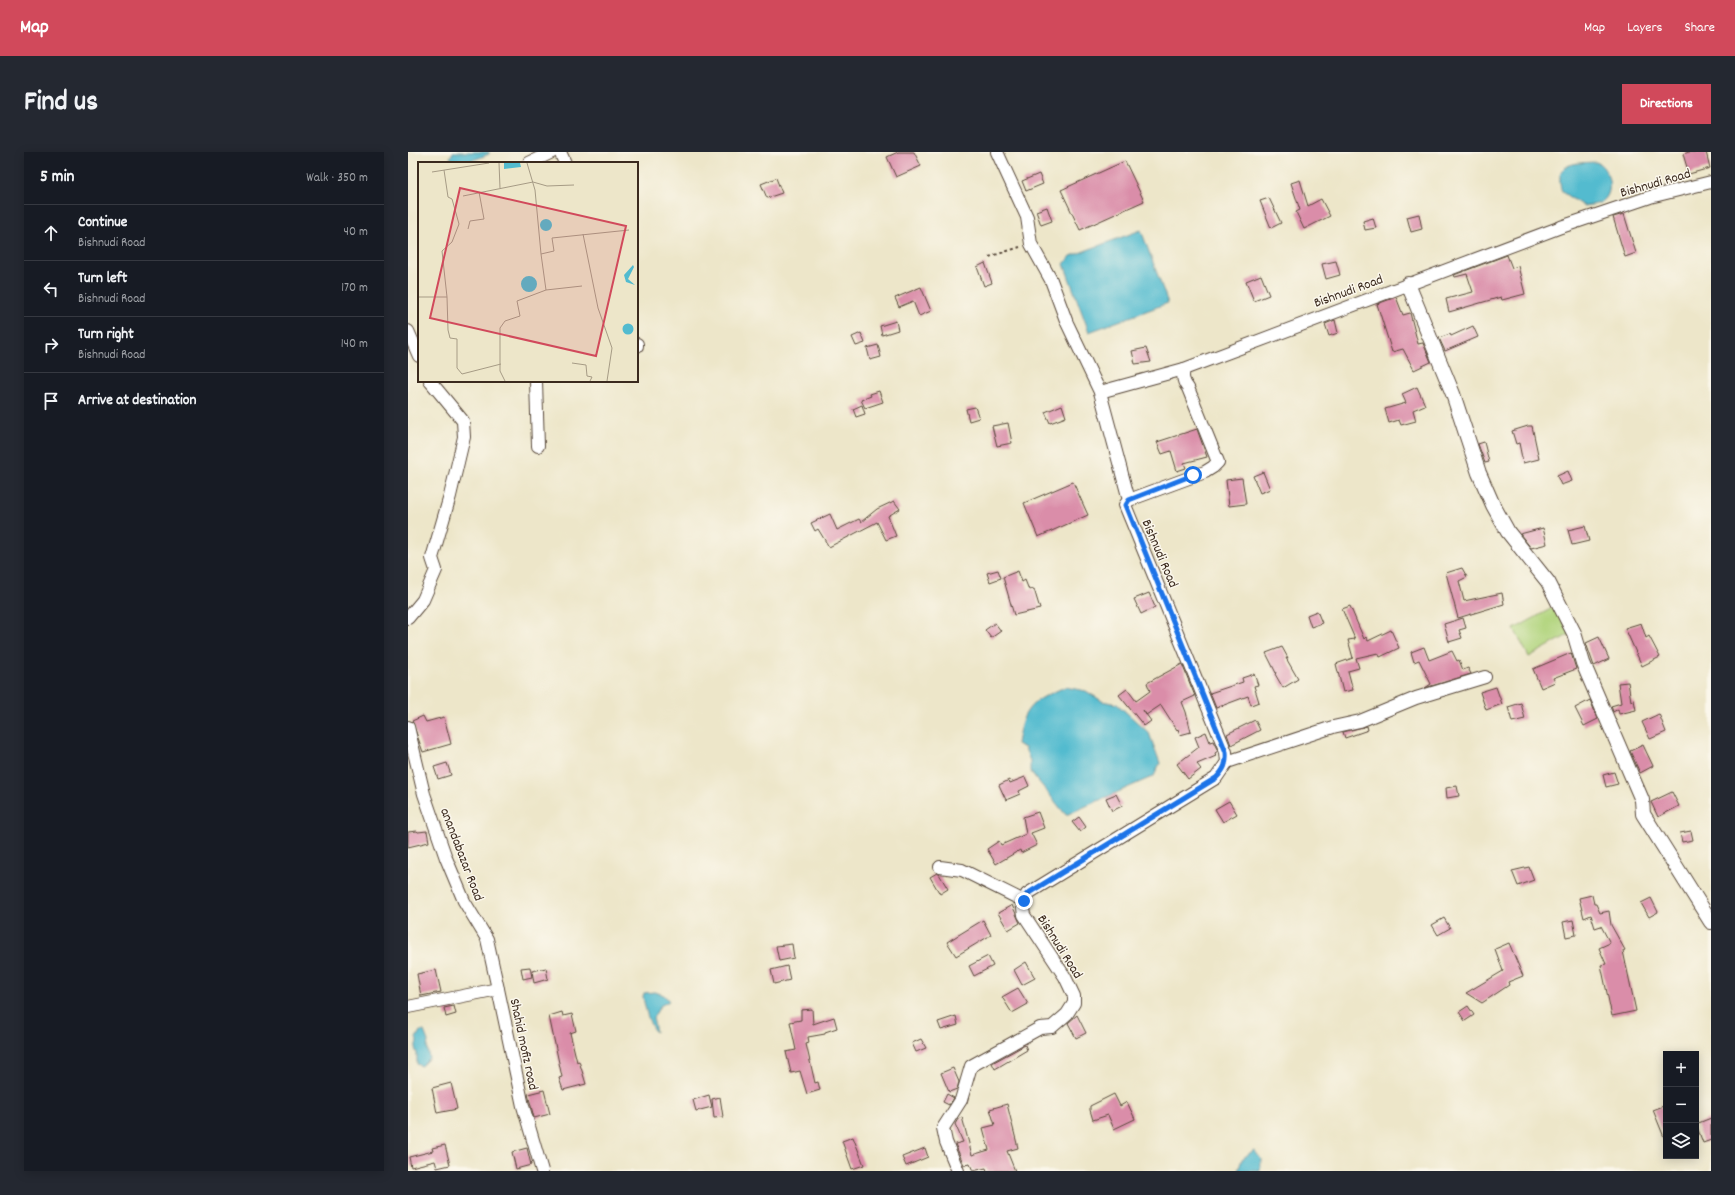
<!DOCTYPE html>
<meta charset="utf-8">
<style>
body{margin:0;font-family:Dekko,sans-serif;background:#242831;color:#f1f3f6}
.controls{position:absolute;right:12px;bottom:12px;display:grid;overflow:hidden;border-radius:0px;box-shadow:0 2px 10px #0003}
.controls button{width:36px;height:36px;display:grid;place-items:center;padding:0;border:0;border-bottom:1px solid #363941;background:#171b24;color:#f1f3f6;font:20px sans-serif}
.stop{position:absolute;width:12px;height:12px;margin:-9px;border:3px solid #1a73e8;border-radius:50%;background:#fff}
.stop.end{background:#1a73e8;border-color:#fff;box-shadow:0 1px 4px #0008}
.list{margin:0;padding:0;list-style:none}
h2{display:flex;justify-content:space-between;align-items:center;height:52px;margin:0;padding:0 16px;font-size:17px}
h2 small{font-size:13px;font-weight:400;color:#9ea1a6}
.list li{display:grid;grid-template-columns:26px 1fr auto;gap:12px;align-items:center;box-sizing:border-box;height:56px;padding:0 16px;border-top:1px solid #363941}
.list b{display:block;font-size:15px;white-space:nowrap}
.list p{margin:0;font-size:13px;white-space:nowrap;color:#9ea1a6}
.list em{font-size:13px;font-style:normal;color:#9ea1a6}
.icon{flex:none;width:22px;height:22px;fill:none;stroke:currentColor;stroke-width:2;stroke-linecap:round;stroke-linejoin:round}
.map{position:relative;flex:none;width:1303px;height:1019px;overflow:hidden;border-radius:0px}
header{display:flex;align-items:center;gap:24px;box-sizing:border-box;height:56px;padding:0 20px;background:#d1495b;color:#fff}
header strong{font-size:19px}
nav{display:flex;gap:22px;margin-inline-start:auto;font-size:14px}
.intro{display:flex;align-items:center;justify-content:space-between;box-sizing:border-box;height:96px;padding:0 24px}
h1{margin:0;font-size:28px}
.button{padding:10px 18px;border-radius:0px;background:#d1495b;color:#fff;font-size:14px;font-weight:700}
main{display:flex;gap:24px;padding:0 24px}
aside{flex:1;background:#171b24;border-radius:0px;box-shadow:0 2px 10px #0003}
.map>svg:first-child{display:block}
.green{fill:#b1d47d;stroke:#767f4e}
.water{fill:#52bbcf;stroke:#467276}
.building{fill:#da8da9}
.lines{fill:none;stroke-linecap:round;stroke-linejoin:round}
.minor-casing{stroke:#564638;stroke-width:14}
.tertiary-casing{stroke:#564638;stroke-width:16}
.path{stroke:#564638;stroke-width:2;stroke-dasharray:3 3;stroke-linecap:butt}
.minor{stroke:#fff;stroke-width:12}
.tertiary{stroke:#fff;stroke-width:14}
.route{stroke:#1a73e8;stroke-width:5}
.labels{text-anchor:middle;stroke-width:3;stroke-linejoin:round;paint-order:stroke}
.street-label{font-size:14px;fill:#3b2a1e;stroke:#fbf7ec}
.inset-road{fill:none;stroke:#a69b85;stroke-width:1}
.view{fill:#d1495b;fill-opacity:0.15;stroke:#d1495b;stroke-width:2}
.inset-edge{fill:none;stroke:#3b2a1e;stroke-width:2}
</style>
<header>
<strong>Map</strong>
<nav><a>Map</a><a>Layers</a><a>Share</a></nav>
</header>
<div class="intro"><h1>Find us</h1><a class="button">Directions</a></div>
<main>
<aside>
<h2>5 min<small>Walk · 350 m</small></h2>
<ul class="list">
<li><svg class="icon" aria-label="ahead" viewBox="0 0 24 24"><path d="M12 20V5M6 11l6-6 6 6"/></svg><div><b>Continue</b><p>Bishnudi Road</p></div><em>40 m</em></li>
<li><svg class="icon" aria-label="left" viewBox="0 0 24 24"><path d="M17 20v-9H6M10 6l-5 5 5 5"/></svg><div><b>Turn left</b><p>Bishnudi Road</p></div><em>170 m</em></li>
<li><svg class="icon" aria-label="right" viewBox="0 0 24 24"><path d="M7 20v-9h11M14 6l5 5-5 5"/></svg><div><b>Turn right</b><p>Bishnudi Road</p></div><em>140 m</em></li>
<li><svg class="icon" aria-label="arrive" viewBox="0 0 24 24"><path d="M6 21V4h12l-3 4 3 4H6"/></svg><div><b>Arrive at destination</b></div></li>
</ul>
</aside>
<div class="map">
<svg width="1303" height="1019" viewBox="0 0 1303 1019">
<rect width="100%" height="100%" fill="#fbf7ec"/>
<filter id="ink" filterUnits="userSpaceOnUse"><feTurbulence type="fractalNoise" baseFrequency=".025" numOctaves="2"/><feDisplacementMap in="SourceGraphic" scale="8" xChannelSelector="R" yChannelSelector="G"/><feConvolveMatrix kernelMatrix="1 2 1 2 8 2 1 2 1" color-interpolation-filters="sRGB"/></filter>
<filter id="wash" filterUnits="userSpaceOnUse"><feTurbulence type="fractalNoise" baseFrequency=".012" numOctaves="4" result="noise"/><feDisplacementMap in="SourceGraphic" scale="16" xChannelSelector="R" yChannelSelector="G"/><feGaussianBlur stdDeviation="0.9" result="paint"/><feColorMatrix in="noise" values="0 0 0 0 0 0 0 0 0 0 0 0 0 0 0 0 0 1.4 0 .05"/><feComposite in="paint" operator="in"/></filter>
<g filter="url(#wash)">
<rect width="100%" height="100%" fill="#ede6c9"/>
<path class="green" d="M1146,455L1162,482L1121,505L1106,477Z"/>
<g class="water">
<path d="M45,0H81V2C68,7 55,14 42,6Z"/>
<path d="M1188,10C1200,14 1207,38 1196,48C1191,53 1182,53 1175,54L1154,40C1145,10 1166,11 1188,10Z"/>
<path d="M733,78L760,151L681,180L656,112L663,104Z"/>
<path d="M657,535L678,539L694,549L709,552L741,581L752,611L746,624L658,663L622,619V609L617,596L609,592C615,554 623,550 657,535Z"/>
<path d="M247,840L256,843L261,849L252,854L245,866L248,880C242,877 236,852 235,844L236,841Z"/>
<path d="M12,879H16L20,889L19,896L21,906L13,914L9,912V901L7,897L9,889L8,886Z"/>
<path d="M846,998L853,1007L852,1019H830L834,1007Z"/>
</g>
<g id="blocks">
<g class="building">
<path d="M490,0H506L513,14L488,25L479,5Z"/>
<path d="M1281,0H1298L1302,16L1281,22L1275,2Z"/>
<path d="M717,9L736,49L672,78L653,38Z"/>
<path d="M631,22L635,32L618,39L614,29Z"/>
<path d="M368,26L374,41L359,46L353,32Z"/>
<path d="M892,28L900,54L913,47L922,64L896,77L888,60L892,58L883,31Z"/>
<path d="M861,46L873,71L863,76L852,49Z"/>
<path d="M639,55L644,69L633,73L628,59Z"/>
<path d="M1011,62L1014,77L1003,80L999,65Z"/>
<path d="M1216,62L1228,101L1217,105L1205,65Z"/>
<path d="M965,66L968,76L957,78L955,69Z"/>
<path d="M1099,103L1104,116L1110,114L1117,142L1094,148L1093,145L1041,160L1038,147L1065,140L1059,122L1047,125L1046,123Z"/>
<path d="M928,109L932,123L918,127L914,112Z"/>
<path d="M577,111L584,131L576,134L569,115Z"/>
<path d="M853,123L861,143L846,149L838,129Z"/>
<path d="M513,135L523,159L511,164L505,149L491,155L487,146Z"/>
<path d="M988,145L995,163L1002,161L1010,192L1015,191L1023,210L1006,218L995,197L984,200L969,152Z"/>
<path d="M927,168L930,181L921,184L917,172Z"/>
<path d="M488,169L490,178L474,183L472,174Z"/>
<path d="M1065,174L1070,185L1037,199L1031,186L1042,182L1043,184Z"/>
<path d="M453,181L457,191L448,194L444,185Z"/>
<path d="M470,193L473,205L462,208L459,196Z"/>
<path d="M738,196L743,210L727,212L724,199Z"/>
<path d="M1009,235L1017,253L1005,258L1008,269L993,273L991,268L981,271L977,257L998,251L994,242Z"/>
<path d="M471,239L475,250L457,256L453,248L463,244L462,242Z"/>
<path d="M454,253L457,262L448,265L445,257Z"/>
<path d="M654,253L658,265L642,271L637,260Z"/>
<path d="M567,255L571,266L561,269L558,257Z"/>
<path d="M600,271L604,291L589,294L584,274Z"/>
<path d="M1120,274H1124L1131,307L1115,311L1111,291L1108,292L1104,279Z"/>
<path d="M789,277L799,305L776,311L778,316L769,319L763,299L754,302L749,290Z"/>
<path d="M1076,290L1081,310L1077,311L1070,292Z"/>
<path d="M1160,319L1164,329L1153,333L1149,324Z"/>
<path d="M855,320L862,337L852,341L845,324Z"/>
<path d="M834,326L838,352L821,354L818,328Z"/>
<path d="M665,330L680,363L630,385L616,351Z"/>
<path d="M486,349L492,357L480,364L488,384L478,388L469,370L421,395L410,377L407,379L403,371L422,362L429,378L451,367L453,370L469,357Z"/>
<path d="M1177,374L1181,389L1164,393L1160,378Z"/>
<path d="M1135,376L1139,392L1123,396L1112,382Z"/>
<path d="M1054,416L1059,425L1051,429L1056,449L1094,441L1096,452L1050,466L1038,421Z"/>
<path d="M590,418L593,426L582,430L579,421Z"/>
<path d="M610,419L614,430L617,428L621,438L626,437L632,457L606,463L595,425Z"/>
<path d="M741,441L747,455L733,462L726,447Z"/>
<path d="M942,454L956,487L958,485L960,489L983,478L991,496L972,505L970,501L948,506L951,516L940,519L945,538L935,540L928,512L945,506L940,488L947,487L934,457Z"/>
<path d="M909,459L914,471L903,475L899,463Z"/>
<path d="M1055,466L1058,476L1051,478L1054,486L1041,490L1036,472Z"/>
<path d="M587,471L593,479L583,486L577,478Z"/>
<path d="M1233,471L1238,486L1241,484L1252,505L1234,514L1217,476Z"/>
<path d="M1191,485L1201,507L1186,514L1178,491Z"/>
<path d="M874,495L880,506H878L890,527L875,536L867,522L868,521L858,501Z"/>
<path d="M1016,495L1021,508L1044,499L1049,509L1051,508L1055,518L1060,516L1063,522L1017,536L1023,532L1011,508L1006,510L1003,500Z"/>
<path d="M1163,501L1168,517L1145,526L1147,530L1133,536L1125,517Z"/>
<path d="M774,512L787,544L774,550L778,560L783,580L772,583L770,577L769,578L753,553L738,563L735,558L743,569L736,574L711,543L719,537L728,549L742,539L739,531Z"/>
<path d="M846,522L850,533L846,534L851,550L843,553L840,544L808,556L802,541L835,530L834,526Z"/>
<path d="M1220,530L1223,549L1226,548L1228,558L1211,562L1210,557L1205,560L1203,554L1213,551L1210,531Z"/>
<path d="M1088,535L1094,552L1078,558L1072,540Z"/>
<path d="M1182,548L1190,567L1176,574L1167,556Z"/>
<path d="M1113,551L1117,567L1104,570L1100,555Z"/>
<path d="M1251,562L1258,580L1242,587L1234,570Z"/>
<path d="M15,564L18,570L36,565L43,592L15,600L4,569Z"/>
<path d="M847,568L852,578L823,593L819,582Z"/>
<path d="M959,574L960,578L937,586L935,580Z"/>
<path d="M798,580L802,590L805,589L810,599L807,601L808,604L789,612L793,617L780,627L769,612L791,595L787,585Z"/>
<path d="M1235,593L1245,614L1232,621L1222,599Z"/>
<path d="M39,611L43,623L30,627L26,615Z"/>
<path d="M1206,620L1210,632L1198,635L1195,623Z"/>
<path d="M617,625L621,634L611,639L612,642L598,648L591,633L601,628L602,631Z"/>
<path d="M1049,634L1051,644L1039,646L1038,636Z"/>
<path d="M1264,640L1271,654L1250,665L1243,650Z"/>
<path d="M708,642L714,654L704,659L698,646Z"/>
<path d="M821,649L829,662L815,670L807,657Z"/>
<path d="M630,660L636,676L623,681L629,693L613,701L612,698L588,712L579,697L591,689L593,693L618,682L615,665Z"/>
<path d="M671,665L678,675L672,680L664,670Z"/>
<path d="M9,679L10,680L19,679L21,690L0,695V680Z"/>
<path d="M1283,679L1285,688L1274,690L1272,681Z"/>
<path d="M1121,715L1126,728L1110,734L1104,719Z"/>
<path d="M529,721L531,722L540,737L532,742L522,725Z"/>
<path d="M1184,743L1186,752H1188L1192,761L1201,759L1203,773L1217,798L1215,799L1228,859L1204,864L1193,813L1198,812L1191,796L1202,791L1193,774L1187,776L1183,763L1176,766L1171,746Z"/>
<path d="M1243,746L1250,760L1241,765L1233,751Z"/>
<path d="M604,753L612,771L600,778L590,761Z"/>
<path d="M1036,766L1042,776L1030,783L1024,773Z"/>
<path d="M575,768L583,783L548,804L539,790Z"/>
<path d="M1165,768L1168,783L1158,785L1155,770Z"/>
<path d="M1101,791L1115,824L1100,830L1101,833L1074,851L1058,841L1095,819L1087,797Z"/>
<path d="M384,792L386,806L371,809L368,794Z"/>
<path d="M580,804L585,814L566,824L561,814Z"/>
<path d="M618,810L627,826L614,833L606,818Z"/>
<path d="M379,814L382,828L366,832L363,818Z"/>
<path d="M122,815L124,825L115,827L113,816Z"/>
<path d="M138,816L140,827L126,831L124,819Z"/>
<path d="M28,818L33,840L13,844L9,822Z"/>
<path d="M610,836L620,852L604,861L594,845Z"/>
<path d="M46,854L48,862L38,865L36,856Z"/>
<path d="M1060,854L1066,863L1057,869L1051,860Z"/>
<path d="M404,857L405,872L426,865L429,876L417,880V882L400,885L401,891L398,892L407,931L410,930L412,938L399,942L392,919L383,921L378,900L388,898L382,870L393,868V858Z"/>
<path d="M154,860L155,864L164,862L168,879L162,881L169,910L171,909L178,932L155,938L151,926L154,925L141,864Z"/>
<path d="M669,863L678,881L668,886L660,871Z"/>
<path d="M548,864L550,873L533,878L530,870Z"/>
<path d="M513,887L518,896L508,900L504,891Z"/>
<path d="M617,893L619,898L587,917L584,911Z"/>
<path d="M545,916L551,930L549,937L541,940L533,921Z"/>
<path d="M43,931L49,957L29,961L24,936Z"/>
<path d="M136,938L142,962L126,966L120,942Z"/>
<path d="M539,942L546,946L541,953L535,950Z"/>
<path d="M706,942L712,954L719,950L727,967L706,977L700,963L685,968L682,958V954Z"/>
<path d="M301,943L304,955L288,959L285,948Z"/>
<path d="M312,945L315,965L306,966L304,947Z"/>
<path d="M599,952L610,996L599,999L607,1019H579L578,1016L565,1019L562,1012L556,1013L547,992L555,990L547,972L550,967L554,965L564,1003L581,998L575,976L587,973L582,957Z"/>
<path d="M1258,953V990L1245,958Z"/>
<path d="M1303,966V988L1295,991L1288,972Z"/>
<path d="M445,985L456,1013L444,1017L434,989Z"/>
<path d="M37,993L42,1013L29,1016L27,1009L3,1015L1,1005L25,999L24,996Z"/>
<path d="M119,996L123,1013L108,1017L104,1000Z"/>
<path d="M517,996L520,1005L498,1014L494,1005Z"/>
</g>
</g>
</g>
<g filter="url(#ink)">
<use href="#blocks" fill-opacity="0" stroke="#564638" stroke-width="1"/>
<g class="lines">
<defs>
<g id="minor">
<path d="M152,0L157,11"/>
<path d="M589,0L619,65L623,92L643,128L659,171L692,240L721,348"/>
<path d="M121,11L144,0"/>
<path d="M0,179L11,204"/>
<path d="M229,192V194"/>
<path d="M128,229L130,294"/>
<path d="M692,240L776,217"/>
<path d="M0,466L15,448L28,418L24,406L42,344L56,285L55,269L22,229"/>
<path d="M0,575L16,642L38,706L56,749L79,787L90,837"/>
<path d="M819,610L925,575L952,569L1008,546L1077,525"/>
<path d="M532,715L554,718L616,749"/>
<path d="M0,855L90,837L115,954L134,1019"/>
<path d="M550,1019L538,990L535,976L553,948L563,914L632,876L644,875L659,862L666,851V844L657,825L616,763L615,756L619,742L808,626L819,610L818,600L717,353L721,348L797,320L805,315L810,310L780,236C775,230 774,225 776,217L1153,75L1242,45L1303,30"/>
</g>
<path id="tertiary" d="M1000,132L1045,242L1071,321L1085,353L1100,380L1140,430L1166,481L1175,511L1234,648L1235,662L1303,770"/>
</defs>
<use href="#minor" class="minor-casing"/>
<use href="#tertiary" class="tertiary-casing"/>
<path class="path" d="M581,105L612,95"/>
<use href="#minor" class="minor"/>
<use href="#tertiary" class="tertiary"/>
</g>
</g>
<g class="lines" filter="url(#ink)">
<path class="route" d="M616,749L619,742L808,626C816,618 819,612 818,600L718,353L721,348L785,323"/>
</g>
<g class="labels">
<g class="street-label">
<text transform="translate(1247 30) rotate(-16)" y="5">Bishnudi Road</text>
<text transform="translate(940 138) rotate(-20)" y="5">Bishnudi Road</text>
<text transform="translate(753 401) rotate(67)" y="5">Bishnudi Road</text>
<text transform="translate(55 702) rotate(69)" y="5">anandabazar Road</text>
<text transform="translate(653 794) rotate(58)" y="5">Bishnudi Road</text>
<text transform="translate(117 892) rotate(78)" y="5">Shahid mofiz road</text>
</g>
</g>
<g transform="translate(10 10)">
<rect width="220" height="220" fill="#ede6c9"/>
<path d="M86,1H102L103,5L86,7ZM122 63a6 6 0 1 1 12 0a6 6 0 1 1-12 0ZM215,103L216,105L210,117L217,123L208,120L206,113ZM103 122a8 8 0 1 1 16 0a8 8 0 1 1-16 0ZM204.5 167a5.5 5.5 0 1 1 11 0a5.5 5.5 0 1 1-11 0Z" fill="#52bbcf"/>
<path class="inset-road" d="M81,1L82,26M109,1L117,28L123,92M26,8L30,35L34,37L41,62L34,80L24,89L29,135M14,10L71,1M45,34L115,20L129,24L156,23M50,67L52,59L66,57L61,30M165,72L180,146L194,186L189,219M128,128L164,124M0,135H29L30,168L32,176L39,177V206L44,212L83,202M154,201L168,203L169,214L174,215L172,219M87,219L82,209V166L87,159L102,154L99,139L128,128L123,92L136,89L134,76L211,68"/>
<path class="view" d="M42,26L208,64L178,194L12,156Z"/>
<rect width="220" height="220" class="inset-edge"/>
</g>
</svg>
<div class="controls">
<button>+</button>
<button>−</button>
<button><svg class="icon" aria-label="layers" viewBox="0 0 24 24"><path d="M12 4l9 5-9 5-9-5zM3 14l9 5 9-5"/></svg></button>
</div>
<div class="stop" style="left:785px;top:323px"></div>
<div class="stop end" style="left:616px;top:749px"></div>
</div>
</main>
